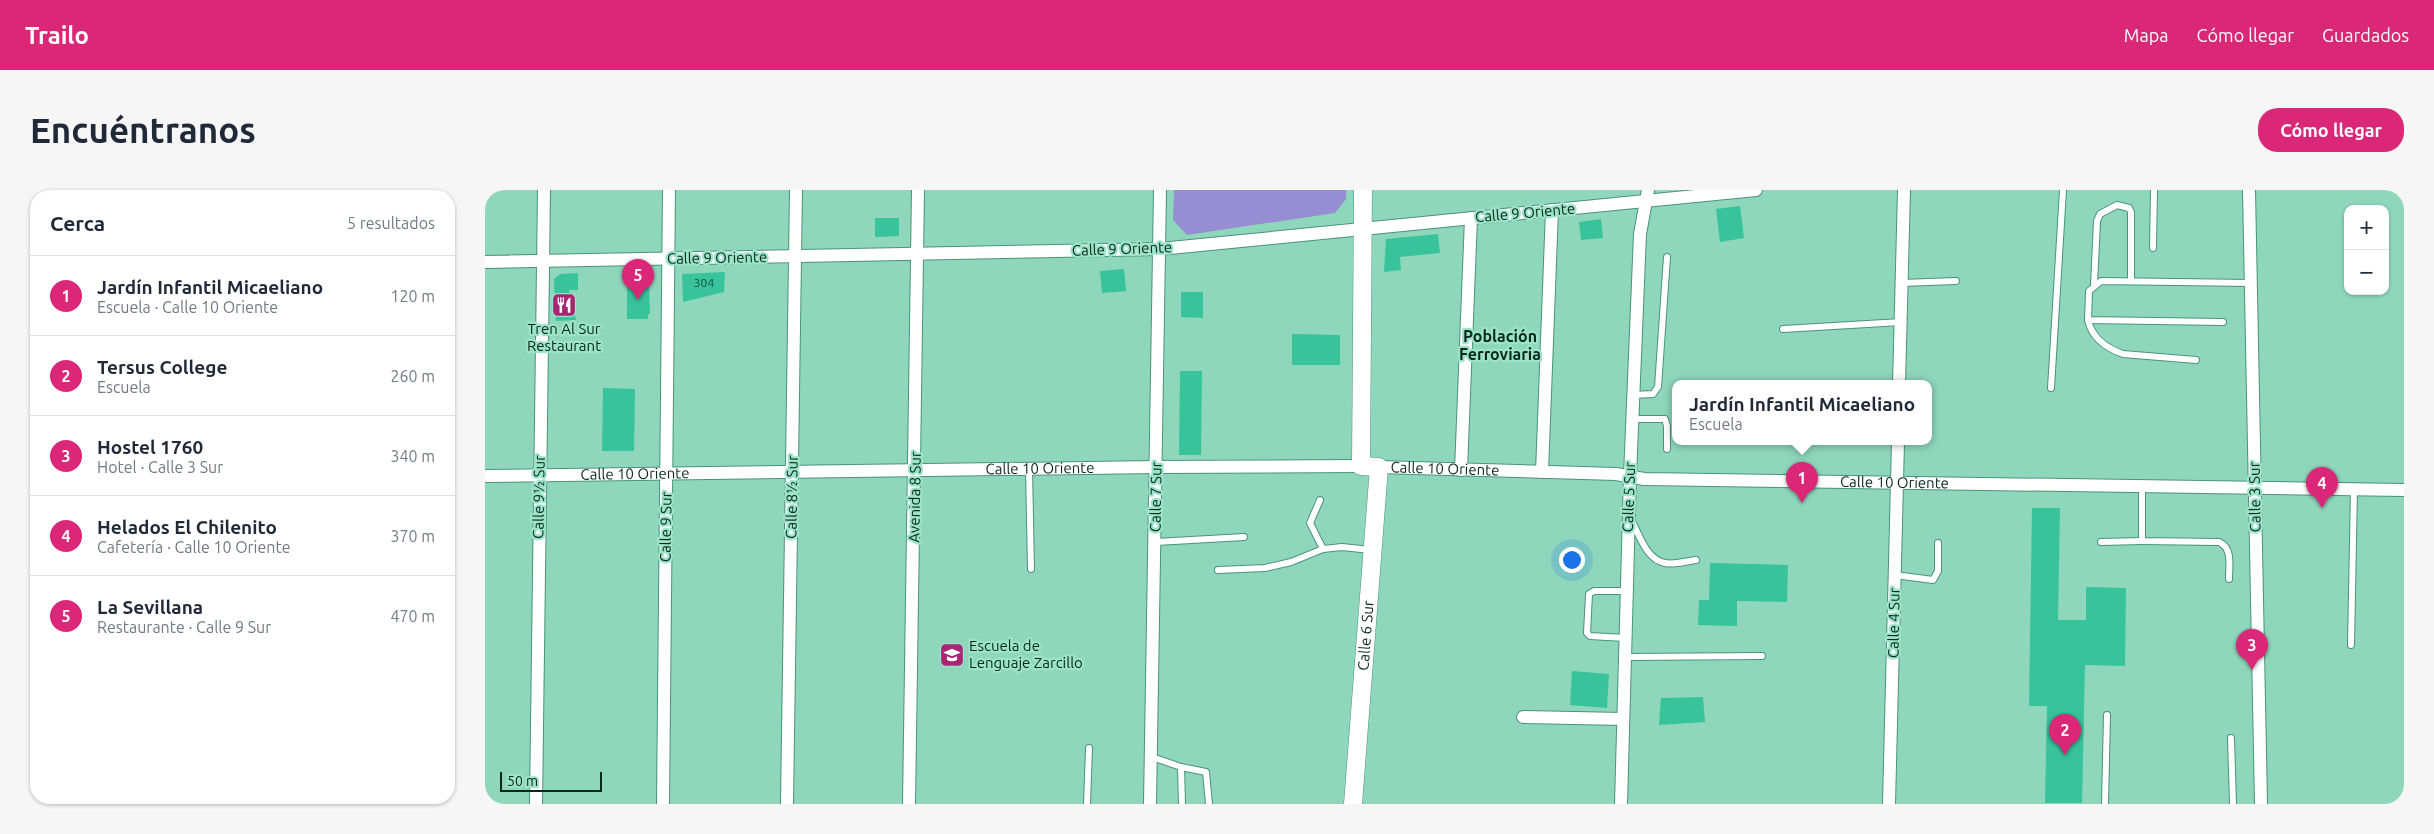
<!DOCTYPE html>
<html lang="es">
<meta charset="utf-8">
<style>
body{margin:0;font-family:Ubuntu,sans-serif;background:#f6f6f7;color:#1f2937}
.controls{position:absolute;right:15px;top:15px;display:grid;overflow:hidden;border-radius:10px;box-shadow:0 1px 4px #0004}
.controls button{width:45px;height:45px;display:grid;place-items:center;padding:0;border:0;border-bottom:1px solid #e0e1e3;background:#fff;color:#1f2937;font:25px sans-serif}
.scale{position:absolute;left:15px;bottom:12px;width:102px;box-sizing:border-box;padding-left:5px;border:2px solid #08271d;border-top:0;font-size:14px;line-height:18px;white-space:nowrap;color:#08271d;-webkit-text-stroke:4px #9ce4c9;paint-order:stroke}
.you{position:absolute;left:1086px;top:369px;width:18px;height:18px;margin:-12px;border:4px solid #fff;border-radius:50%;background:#1a73e8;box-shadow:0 0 0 8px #1a73e833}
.badge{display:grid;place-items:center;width:32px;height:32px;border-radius:50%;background:#db2777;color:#fff;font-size:16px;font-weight:700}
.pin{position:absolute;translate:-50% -41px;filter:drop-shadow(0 1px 2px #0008)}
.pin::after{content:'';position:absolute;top:26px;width:18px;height:15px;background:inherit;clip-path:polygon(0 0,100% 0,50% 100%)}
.popup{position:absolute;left:1187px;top:190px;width:260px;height:65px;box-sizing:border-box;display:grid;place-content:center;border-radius:10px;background:#fff;filter:drop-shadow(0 1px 4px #0005);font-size:16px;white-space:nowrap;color:#747a83}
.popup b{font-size:19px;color:#1f2937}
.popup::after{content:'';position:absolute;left:50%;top:100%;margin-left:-10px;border:10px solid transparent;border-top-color:#fff}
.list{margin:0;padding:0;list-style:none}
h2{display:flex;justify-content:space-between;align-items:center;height:65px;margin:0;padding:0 20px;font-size:21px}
h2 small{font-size:16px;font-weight:400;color:#747a83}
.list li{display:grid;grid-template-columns:32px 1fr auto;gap:15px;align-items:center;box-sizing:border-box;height:80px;padding:0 20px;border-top:1px solid #e0e1e3}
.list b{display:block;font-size:19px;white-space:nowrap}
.list p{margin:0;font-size:16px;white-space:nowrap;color:#747a83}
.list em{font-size:16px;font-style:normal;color:#747a83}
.map{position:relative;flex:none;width:1919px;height:614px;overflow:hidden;border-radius:20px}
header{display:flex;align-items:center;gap:30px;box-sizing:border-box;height:70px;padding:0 25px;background:#db2777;color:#fff}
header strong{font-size:24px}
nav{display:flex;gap:28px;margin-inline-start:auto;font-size:18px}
.intro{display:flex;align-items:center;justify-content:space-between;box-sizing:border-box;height:120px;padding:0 30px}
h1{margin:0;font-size:35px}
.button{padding:12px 22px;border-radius:20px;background:#db2777;color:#fff;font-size:18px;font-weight:700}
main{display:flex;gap:30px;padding:0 30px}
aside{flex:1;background:#fff;border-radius:20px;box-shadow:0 1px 4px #0004}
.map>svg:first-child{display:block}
.green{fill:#968dd3}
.building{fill:#38c39b}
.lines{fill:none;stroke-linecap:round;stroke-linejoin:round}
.lane-casing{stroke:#4b927a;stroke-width:8}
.street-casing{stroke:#4b927a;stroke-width:14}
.secondary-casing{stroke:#4b927a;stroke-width:19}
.lane{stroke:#fff;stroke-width:6}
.street{stroke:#fff;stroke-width:12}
.secondary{stroke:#fff;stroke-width:18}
.labels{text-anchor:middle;stroke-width:4.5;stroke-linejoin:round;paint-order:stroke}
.number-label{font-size:12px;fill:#144e3c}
.street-label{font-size:15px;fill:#08271d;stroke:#9ce4c9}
.poi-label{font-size:15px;fill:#08271d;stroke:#9ce4c9}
.neighbourhood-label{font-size:16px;font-weight:bold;fill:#08271d;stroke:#9ce4c9}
</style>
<header>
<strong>Trailo</strong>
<nav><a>Mapa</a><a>Cómo llegar</a><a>Guardados</a></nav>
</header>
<div class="intro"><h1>Encuéntranos</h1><a class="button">Cómo llegar</a></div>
<main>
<aside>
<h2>Cerca<small>5 resultados</small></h2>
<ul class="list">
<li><span class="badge">1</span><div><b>Jardín Infantil Micaeliano</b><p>Escuela · Calle 10 Oriente</p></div><em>120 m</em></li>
<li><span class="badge">2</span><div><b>Tersus College</b><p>Escuela</p></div><em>260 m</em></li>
<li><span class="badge">3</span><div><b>Hostel 1760</b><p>Hotel · Calle 3 Sur</p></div><em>340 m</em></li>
<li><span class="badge">4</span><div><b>Helados El Chilenito</b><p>Cafetería · Calle 10 Oriente</p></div><em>370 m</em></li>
<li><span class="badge">5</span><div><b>La Sevillana</b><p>Restaurante · Calle 9 Sur</p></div><em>470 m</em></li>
</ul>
</aside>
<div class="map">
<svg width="1919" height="614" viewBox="0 0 1919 614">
<rect width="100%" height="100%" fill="#8fd7bc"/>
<path class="green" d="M689,0H861V9L850,23L702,45L688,30Z"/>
<g class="building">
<path d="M1255,16L1259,48L1235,52L1231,19Z"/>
<path d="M390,28H414V46L390,47Z"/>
<path d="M1116,29L1118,48L1096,50L1094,32Z"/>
<path d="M953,44L955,63L915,67L916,80L899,82L901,49Z"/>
<path d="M639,79L641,101L617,103L615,81Z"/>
<path d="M240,82L239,102L198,112L197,84Z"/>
<path d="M93,83V100H84L91,130L71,131L69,89L75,84Z"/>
<path d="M156,92V95H164L165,124H163V129H142V93Z"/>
<path d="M696,102H718V128L696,127Z"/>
<path d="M807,144L855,145V175H807Z"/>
<path d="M695,181H717L716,265H694Z"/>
<path d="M118,198L150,199L149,261H117Z"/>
<path d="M1547,318H1575L1573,430H1601V397L1641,398L1640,476L1600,475L1597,613H1560L1562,516H1544Z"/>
<path d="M1225,373L1303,375L1302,412L1252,411V436L1213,435L1214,410H1224Z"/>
<path d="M1087,481L1124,484L1122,518L1085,515Z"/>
<path d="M1218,507L1220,532L1174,535L1176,508Z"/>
</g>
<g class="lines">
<defs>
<g id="lane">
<path d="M1668,58L1669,0"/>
<path d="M1416,93L1471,91"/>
<path d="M1609,95L1612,31L1615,24L1632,15L1644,18L1646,22V91"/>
<path d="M1603,130C1607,148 1621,158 1638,164L1711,170"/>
<path d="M1738,132L1603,130L1604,101L1616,91L1766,93"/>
<path d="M1298,139L1416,132"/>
<path d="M1566,198L1578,0"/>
<path d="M1148,205L1168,204L1173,197L1182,67"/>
<path d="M1147,229H1180L1182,236V259"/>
<path d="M544,279L546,379"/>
<path d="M1657,296V351L1734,352C1748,358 1744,376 1744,389"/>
<path d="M835,310L825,333L838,359"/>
<path d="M1147,331C1154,345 1162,370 1180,373C1189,375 1202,371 1211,370"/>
<path d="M671,352L759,347"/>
<path d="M1616,352L1657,351"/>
<path d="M733,380L780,378L806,372L838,359L857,357L886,360"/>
<path d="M1410,385L1448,390L1453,381V353"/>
<path d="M1140,448L1105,446L1102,443L1104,404L1109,401H1141"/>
<path d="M1866,455L1869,299"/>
<path d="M1140,467L1277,466"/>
<path d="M1746,548L1748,614"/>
<path d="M667,567L696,577L721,582L724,614"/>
<path d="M696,577L697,614"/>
<path d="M602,614L604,558"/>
<path d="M1620,614L1622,525"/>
</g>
<g id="street">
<path d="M1764,0L1776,614"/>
<path d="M0,72L675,59L1271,0"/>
<path d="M1414,194L1419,0"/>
<path id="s1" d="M894,277L1131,284L1159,289L1919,300"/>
<path d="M976,280L986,28"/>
<path d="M1057,282L1067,20"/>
<path id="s2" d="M0,286L672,277L876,276"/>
<path d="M1038,527L1138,529"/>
<path d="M51,614L59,0"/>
<path d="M178,614L184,0"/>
<path d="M302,614L311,0"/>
<path d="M424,614L433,0"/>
<path d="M665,614L675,0"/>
<path d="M1136,614L1145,286L1155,44L1163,0"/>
<path d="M1404,614L1413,252"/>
</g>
<g id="secondary">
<path id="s3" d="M868,614L894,277L876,276L878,0"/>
</g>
</defs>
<use href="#lane" class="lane-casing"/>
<use href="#street" class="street-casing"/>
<use href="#secondary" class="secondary-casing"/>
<use href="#lane" class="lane"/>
<use href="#street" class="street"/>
<use href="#secondary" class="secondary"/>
</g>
<defs>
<symbol id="restaurant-square" viewBox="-11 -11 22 22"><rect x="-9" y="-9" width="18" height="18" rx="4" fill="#a72572" stroke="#9ce4c9"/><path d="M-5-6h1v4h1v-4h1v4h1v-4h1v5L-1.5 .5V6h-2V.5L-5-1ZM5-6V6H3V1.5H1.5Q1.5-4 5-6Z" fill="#fff"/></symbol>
<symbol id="school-square" viewBox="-11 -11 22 22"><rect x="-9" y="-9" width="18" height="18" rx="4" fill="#a72572" stroke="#9ce4c9"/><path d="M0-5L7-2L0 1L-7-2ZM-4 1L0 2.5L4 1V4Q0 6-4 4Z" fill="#fff"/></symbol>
</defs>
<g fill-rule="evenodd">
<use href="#restaurant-square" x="65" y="101" width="28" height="28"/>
<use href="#school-square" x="453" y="451" width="28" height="28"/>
</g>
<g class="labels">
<g class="number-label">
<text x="219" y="97">304</text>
</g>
<g class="street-label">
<text transform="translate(1040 23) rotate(-5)" y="5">Calle 9 Oriente</text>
<text transform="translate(637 59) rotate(-2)" y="5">Calle 9 Oriente</text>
<text transform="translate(232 68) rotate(-1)" y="5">Calle 9 Oriente</text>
<text dy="5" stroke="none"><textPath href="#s2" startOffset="555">Calle 10 Oriente</textPath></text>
<text dy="5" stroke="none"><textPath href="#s1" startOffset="66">Calle 10 Oriente</textPath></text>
<text dy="5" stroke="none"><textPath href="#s2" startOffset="150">Calle 10 Oriente</textPath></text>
<text dy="5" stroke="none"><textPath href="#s1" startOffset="516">Calle 10 Oriente</textPath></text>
<text transform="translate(54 307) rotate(-89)" y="5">Calle 9½ Sur</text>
<text transform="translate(307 307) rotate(-89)" y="5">Calle 8½ Sur</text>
<text transform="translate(430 307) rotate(-89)" y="5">Avenida 8 Sur</text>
<text transform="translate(671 307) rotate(-89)" y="5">Calle 7 Sur</text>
<text transform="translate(1144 307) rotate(-88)" y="5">Calle 5 Sur</text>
<text transform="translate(1770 307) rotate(-91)" y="5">Calle 3 Sur</text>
<text transform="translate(181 337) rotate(-89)" y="5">Calle 9 Sur</text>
<text transform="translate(1409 433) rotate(-89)" y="5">Calle 4 Sur</text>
<text dy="5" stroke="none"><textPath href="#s3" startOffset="169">Calle 6 Sur</textPath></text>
</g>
<g class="poi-label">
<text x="79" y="144">Tren Al Sur<tspan x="79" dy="17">Restaurant</tspan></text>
<text x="484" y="461" text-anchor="start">Escuela de<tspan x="484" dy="17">Lenguaje Zarcillo</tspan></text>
</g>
<g class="neighbourhood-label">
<text x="1015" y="152">Población<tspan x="1015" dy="18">Ferroviaria</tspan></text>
</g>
</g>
</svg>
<div class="controls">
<button>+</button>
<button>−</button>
</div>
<div class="scale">50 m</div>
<div class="you"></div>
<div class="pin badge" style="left:1317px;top:313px">1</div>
<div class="popup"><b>Jardín Infantil Micaeliano</b>Escuela</div>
<div class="pin badge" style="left:1580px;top:565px">2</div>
<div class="pin badge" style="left:1767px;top:480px">3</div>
<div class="pin badge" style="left:1837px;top:318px">4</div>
<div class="pin badge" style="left:153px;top:110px">5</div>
</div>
</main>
